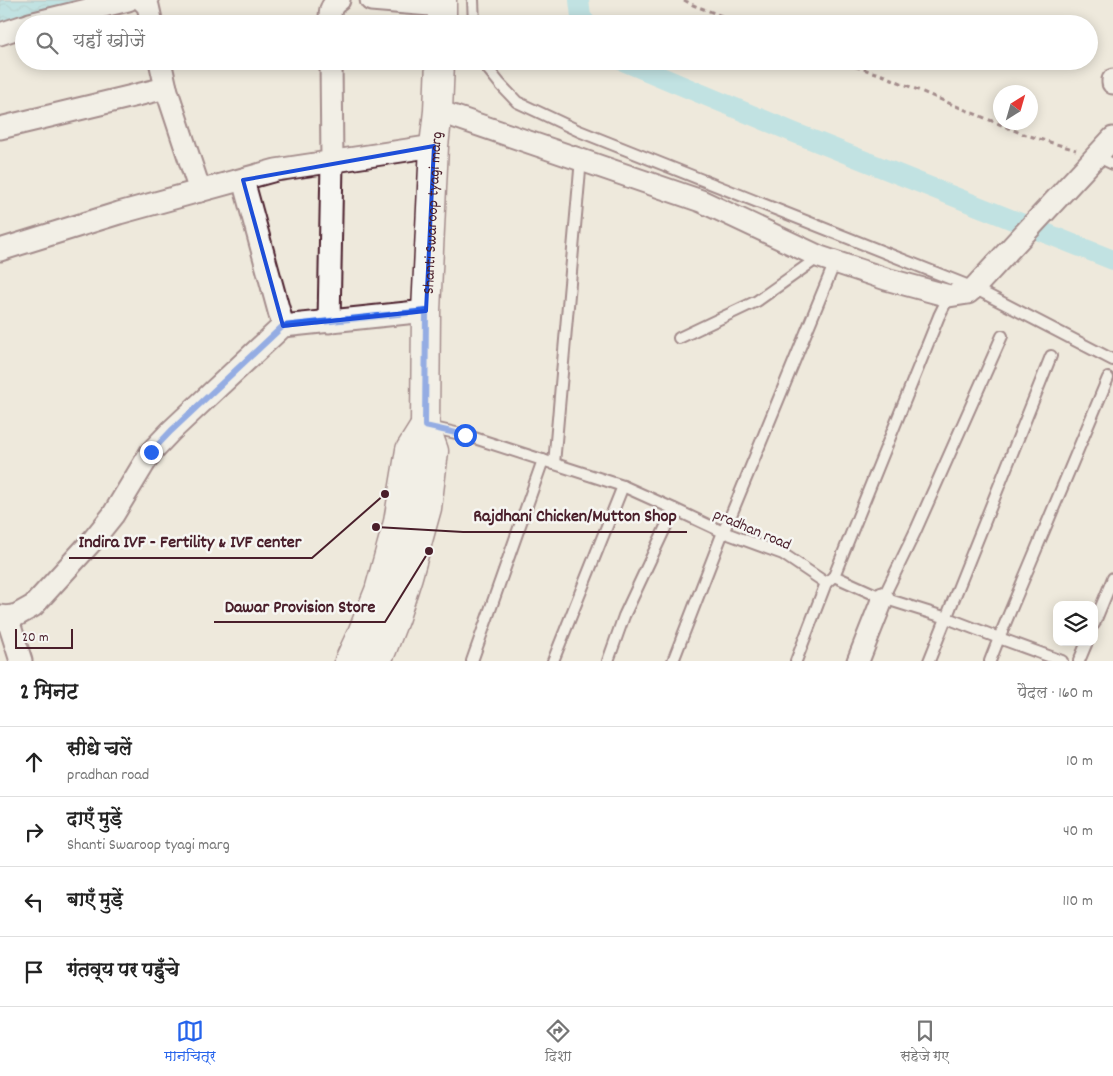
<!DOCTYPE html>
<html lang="hi">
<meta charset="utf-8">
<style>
body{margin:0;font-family:Dekko,"Playpen Sans Deva",sans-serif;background:#f2f2f2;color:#222}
.controls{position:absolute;right:15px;bottom:15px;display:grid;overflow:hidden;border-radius:10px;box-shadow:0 2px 12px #0003}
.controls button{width:45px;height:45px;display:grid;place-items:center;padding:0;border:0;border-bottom:1px solid #e0e0e0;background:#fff;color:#222;font:25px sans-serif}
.compass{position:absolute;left:993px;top:85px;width:45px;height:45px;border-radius:50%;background:#fff;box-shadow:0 2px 12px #0003;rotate:37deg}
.scale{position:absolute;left:15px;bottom:12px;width:58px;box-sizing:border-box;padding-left:5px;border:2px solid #4a1f2b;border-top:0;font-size:14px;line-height:18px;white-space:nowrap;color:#4a1f2b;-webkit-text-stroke:4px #f6f6f2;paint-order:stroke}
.stop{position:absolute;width:15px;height:15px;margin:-11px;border:4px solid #2563eb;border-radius:50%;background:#fff}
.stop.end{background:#2563eb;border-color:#fff;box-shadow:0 1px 5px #0008}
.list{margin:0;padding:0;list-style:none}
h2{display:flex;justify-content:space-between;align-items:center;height:65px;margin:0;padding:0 20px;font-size:21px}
h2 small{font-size:16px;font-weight:400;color:#767676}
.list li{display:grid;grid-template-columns:32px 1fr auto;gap:15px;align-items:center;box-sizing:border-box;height:70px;padding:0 20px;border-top:1px solid #e0e0e0}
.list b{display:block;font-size:19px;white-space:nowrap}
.list p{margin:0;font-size:16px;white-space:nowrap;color:#767676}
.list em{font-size:16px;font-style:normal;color:#767676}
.icon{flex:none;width:28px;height:28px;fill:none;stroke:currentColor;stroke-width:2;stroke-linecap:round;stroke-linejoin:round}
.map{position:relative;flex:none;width:1113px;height:661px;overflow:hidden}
.search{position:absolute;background:#fff;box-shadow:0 2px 12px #0003;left:15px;right:15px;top:15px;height:55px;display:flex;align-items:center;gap:12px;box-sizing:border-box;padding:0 18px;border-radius:28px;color:#767676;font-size:19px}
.sheet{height:345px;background:#fff}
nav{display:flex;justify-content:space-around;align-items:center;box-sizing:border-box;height:70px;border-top:1px solid #e0e0e0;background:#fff;font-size:14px;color:#767676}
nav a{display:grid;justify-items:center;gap:2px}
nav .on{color:#2563eb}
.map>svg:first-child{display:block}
.water{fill:url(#water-waves);stroke:#718f9c}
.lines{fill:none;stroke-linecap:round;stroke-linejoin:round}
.canal{stroke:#8bdae8;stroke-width:20}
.lane-casing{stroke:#4a1f2b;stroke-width:14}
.street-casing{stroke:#4a1f2b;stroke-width:25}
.secondary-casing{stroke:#4a1f2b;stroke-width:31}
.path{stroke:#4a1f2b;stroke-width:3;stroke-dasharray:5 4;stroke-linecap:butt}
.lane{stroke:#f6f6f2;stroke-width:10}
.street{stroke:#f6f6f2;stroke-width:21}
.secondary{stroke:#f6f6f2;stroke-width:28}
.route{stroke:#2563eb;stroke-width:6}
.marked{fill:none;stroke:#1d4ed8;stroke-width:4;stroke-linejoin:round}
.labels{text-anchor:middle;stroke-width:5;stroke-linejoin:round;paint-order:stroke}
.street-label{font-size:16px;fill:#4a1f2b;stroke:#f6f6f2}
.leader{fill:none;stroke:#4a1f2b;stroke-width:2}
.callout-dot{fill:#4a1f2b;stroke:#f6f6f2;stroke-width:2}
.callout-label{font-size:18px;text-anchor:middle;font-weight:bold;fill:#4a1f2b;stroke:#f6f6f2;stroke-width:5;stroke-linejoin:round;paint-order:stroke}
</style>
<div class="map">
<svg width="1113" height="661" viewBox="0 0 1113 661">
<defs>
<pattern id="water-waves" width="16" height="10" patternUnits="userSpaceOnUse" patternTransform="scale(1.25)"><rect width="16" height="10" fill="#8bdae8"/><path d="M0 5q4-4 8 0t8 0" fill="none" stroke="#79bbc7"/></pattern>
</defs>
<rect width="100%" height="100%" fill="#eee9dc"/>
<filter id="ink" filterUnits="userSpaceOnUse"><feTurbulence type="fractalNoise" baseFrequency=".02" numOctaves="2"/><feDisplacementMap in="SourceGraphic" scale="10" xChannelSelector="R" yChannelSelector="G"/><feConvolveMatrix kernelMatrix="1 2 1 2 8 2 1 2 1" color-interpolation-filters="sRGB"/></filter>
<g filter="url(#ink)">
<path class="water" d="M0,0H86L26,13L0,25Z"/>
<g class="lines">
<g class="canal">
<path d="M579,0L581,17L587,24"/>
<path d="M623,61L795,133L1113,260"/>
</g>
<defs>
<g id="lane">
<path d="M473,0L474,24"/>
<path d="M483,61L484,64L500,84L517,102L579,131L974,288L1113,360"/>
<path d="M1096,156L1113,164"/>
<path d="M679,338L757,301L819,257"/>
<path d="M429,427L465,435L623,486L674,509L723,532L783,554L826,583L834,576L883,598L947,618L999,638L1062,661"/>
<path d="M554,464L581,159"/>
<path d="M834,576L939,316L949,296"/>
<path d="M883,598L915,532L1002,336"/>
<path d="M1094,624L1113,578"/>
<path d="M472,661L543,460"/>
<path d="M553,661L623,486"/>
<path d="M608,661L624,616L674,509"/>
<path d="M673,661L723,532L731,515L835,262"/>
<path d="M796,661L826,583"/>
<path d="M929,661L1051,356"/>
<path d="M990,661L999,638L1108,378"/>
<path d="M1079,661L1087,642"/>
</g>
<g id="street">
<path d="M142,0L148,6L152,24"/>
<path d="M371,0L442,6"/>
<path d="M30,24L128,0"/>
<path d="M330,24C330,12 329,7 339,0"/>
<path d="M0,34L24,26"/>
<path d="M160,61L166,88L200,191"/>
<path d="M1113,80V83"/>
<path d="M438,111L701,201L820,257L886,279L949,296L968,293L974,288L1113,138"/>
<path d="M0,128L166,88"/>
<path d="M243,180L283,326"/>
<path d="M0,250L119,213L276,170L434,146"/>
<path d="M329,322L332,162L331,61"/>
<path d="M0,616L7,617L17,615L33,606L93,540L113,515L151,452L171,431L283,326L426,311"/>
<path d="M7,617L21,661"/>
<path d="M858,661L883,598"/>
</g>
<g id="secondary">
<path d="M442,24V0"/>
<path d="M349,661L362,633L379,591L398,522L410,450L425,426"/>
<path id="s1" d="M376,661L382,650L395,617L408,576L427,508L434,451L425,426L426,311L434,146L438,111L440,61"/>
</g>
</defs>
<use href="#lane" class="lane-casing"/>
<use href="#street" class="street-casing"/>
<use href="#secondary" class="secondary-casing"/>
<g class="path">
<path d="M684,0L693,5L743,24"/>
<path d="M838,61L882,75L1023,134L1076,150"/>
</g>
<use href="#lane" class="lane"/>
<use href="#street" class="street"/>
<use href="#secondary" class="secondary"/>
</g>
</g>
<g class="lines" filter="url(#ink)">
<path class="route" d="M151,452L171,431L283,326L426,311L425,426L465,435"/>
</g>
<path d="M0 0H1113V661H0ZM434,146L426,311L283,326L243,180Z" fill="#eee9dc" fill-opacity=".55" fill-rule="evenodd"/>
<path class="marked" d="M434,146L426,311L283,326L243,180Z"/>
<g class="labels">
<g class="street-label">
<text dy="6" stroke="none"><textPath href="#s1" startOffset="459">Shanti Swaroop tyagi marg</textPath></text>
<text transform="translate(753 528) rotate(23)" y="6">pradhan road</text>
</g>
</g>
<path class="leader" d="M376 527L463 532H687M385 494L312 558H69M429 551L385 622H214"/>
<g class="callout-dot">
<circle cx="376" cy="527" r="5"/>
<circle cx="385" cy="494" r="5"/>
<circle cx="429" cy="551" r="5"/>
</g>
<g class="callout-label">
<text x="575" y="521">Rajdhani Chicken/Mutton Shop</text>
<text x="190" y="547">Indira IVF - Fertility &amp; IVF center</text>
<text x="300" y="612">Dawar Provision Store</text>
</g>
</svg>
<div class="controls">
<button><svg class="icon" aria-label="layers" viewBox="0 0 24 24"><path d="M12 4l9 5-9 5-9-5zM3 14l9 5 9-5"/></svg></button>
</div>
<svg class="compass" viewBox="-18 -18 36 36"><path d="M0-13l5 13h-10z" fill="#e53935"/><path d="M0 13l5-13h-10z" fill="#767676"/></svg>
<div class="scale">20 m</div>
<div class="stop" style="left:465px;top:435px"></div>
<div class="stop end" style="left:151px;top:452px"></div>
<div class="search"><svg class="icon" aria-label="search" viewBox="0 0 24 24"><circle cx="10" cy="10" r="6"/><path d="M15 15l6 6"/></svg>यहाँ खोजें</div>
</div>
<section class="sheet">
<h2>2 मिनट<small>पैदल · 160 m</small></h2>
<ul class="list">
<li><svg class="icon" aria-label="ahead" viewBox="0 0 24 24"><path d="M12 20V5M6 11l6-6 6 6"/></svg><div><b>सीधे चलें</b><p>pradhan road</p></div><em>10 m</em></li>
<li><svg class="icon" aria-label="right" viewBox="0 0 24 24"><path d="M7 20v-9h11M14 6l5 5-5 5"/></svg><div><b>दाएँ मुड़ें</b><p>Shanti Swaroop tyagi marg</p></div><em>40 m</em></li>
<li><svg class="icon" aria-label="left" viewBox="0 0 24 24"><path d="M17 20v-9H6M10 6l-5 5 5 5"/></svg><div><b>बाएँ मुड़ें</b></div><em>110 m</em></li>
<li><svg class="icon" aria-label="arrive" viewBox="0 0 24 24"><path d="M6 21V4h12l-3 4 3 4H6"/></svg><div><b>गंतव्य पर पहुँचे</b></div></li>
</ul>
</section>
<nav>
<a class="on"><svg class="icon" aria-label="map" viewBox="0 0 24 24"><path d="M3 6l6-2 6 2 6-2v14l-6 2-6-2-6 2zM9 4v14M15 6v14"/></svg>मानचित्र</a>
<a><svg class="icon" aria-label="directions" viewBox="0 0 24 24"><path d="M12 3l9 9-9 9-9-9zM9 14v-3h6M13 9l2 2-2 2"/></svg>दिशा</a>
<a><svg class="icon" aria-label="saved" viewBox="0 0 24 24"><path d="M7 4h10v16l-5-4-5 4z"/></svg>सहेजे गए</a>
</nav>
